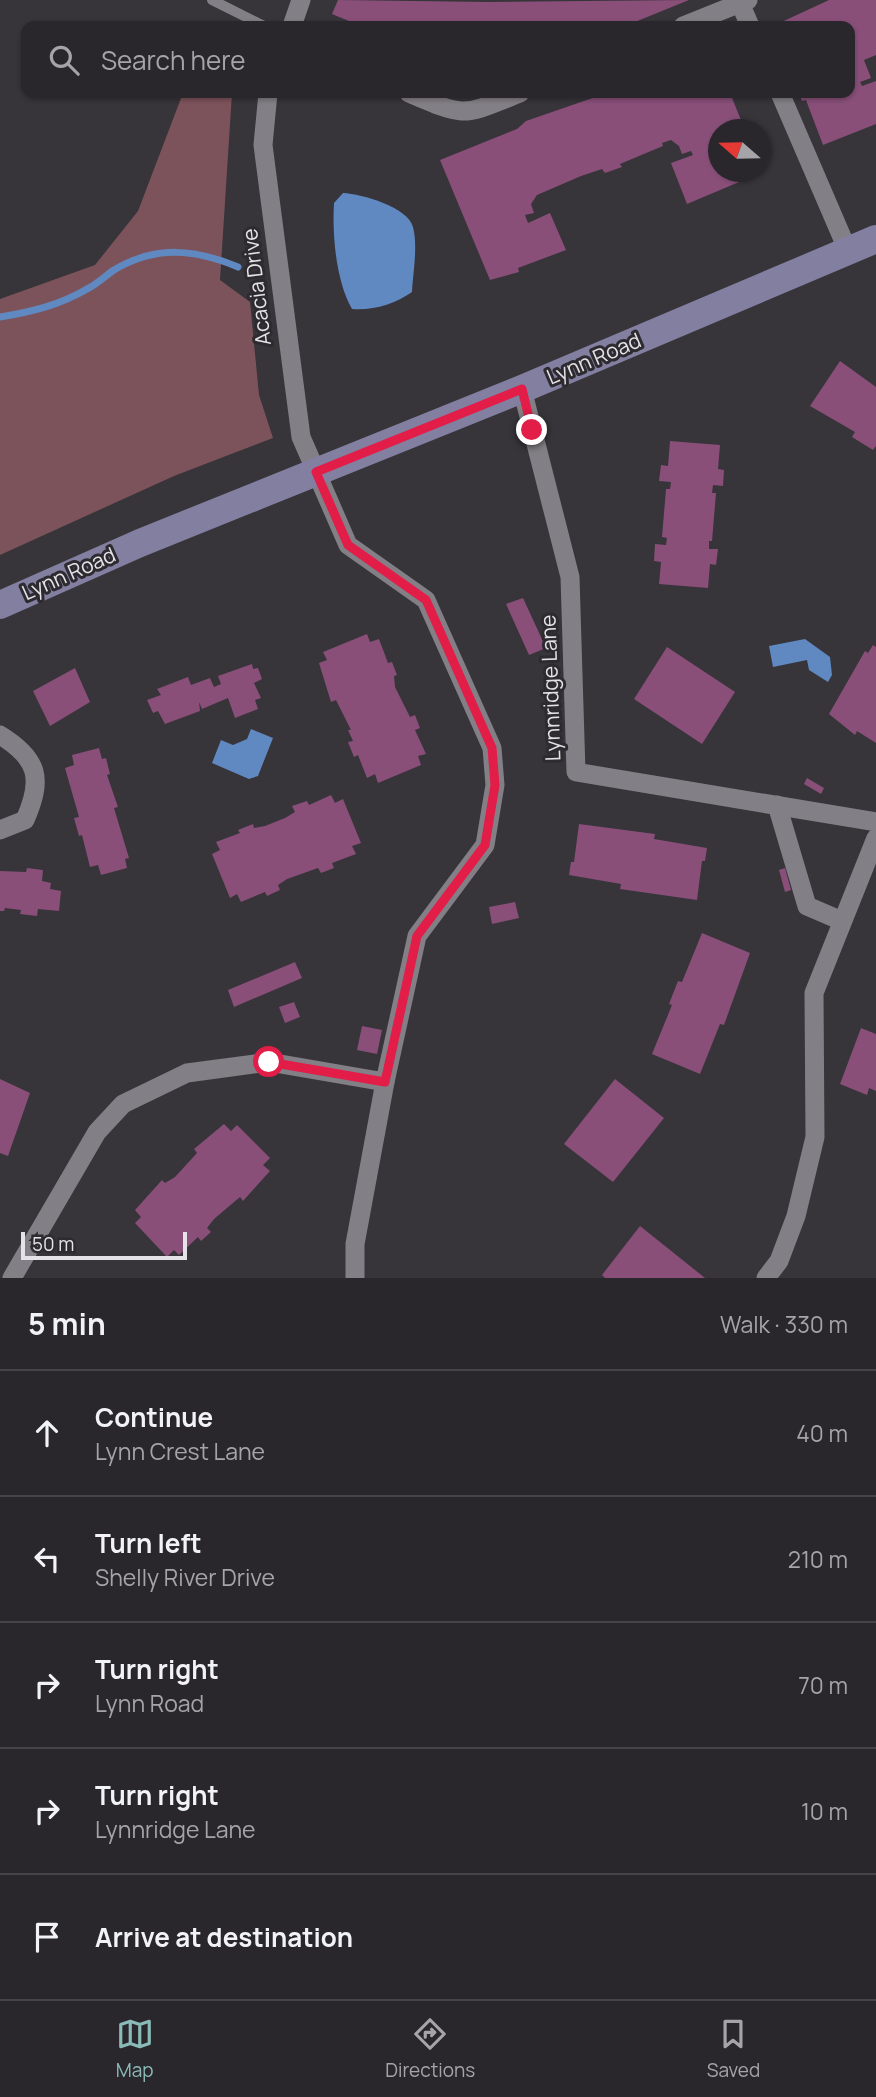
<!DOCTYPE html>
<meta charset="utf-8">
<style>
body{margin:0;font-family:Manrope,sans-serif;background:#312f34;color:#f1f3f6}
.compass{position:absolute;left:708px;top:119px;width:63px;height:63px;border-radius:50%;background:#29272c;box-shadow:0 2px 5px #0004;rotate:290deg}
.scale{position:absolute;left:21px;bottom:18px;width:166px;box-sizing:border-box;padding-left:7px;border:4px solid #e5e3e7;border-top:0;font-size:19px;line-height:24px;white-space:nowrap;color:#e5e3e7;-webkit-text-stroke:5px #2d2a30;paint-order:stroke}
.stop{position:absolute;width:21px;height:21px;margin:-16px;border:5px solid #e11d48;border-radius:50%;background:#fff}
.stop.end{background:#e11d48;border-color:#fff;box-shadow:0 2px 7px #0008}
.list{margin:0;padding:0;list-style:none}
h2{display:flex;justify-content:space-between;align-items:center;height:91px;margin:0;padding:0 28px;font-size:30px}
h2 small{font-size:23px;font-weight:400;color:#a5a5a9}
.list li{display:grid;grid-template-columns:46px 1fr auto;gap:21px;align-items:center;box-sizing:border-box;height:126px;padding:0 28px;border-top:2px solid #454448}
.list b{display:block;font-size:26px;white-space:nowrap}
.list p{margin:0;font-size:23px;white-space:nowrap;color:#a5a5a9}
.list em{font-size:23px;font-style:normal;color:#a5a5a9}
.icon{flex:none;width:38px;height:38px;fill:none;stroke:currentColor;stroke-width:2;stroke-linecap:round;stroke-linejoin:round}
.map{position:relative;flex:none;width:876px;height:1278px;overflow:hidden}
.search{position:absolute;background:#29272c;box-shadow:0 2px 5px #0004;left:21px;right:21px;top:21px;height:77px;display:flex;align-items:center;gap:18px;box-sizing:border-box;padding:0 24px;border-radius:14px;color:#a5a5a9;font-size:26px}
.sheet{height:721px;background:#29272c}
nav{display:flex;justify-content:space-around;align-items:center;box-sizing:border-box;height:98px;border-top:2px solid #454448;background:#29272c;font-size:19px;color:#a5a5a9}
nav a{display:grid;justify-items:center;gap:4px}
nav .on{color:#8bbbb9}
.map>svg:first-child{display:block}
.green{fill:#7d535b}
.water{fill:#5f89c0}
.lines{fill:none;stroke-linecap:round;stroke-linejoin:round}
.stream{stroke:#5f89c0;stroke-width:7}
.building{fill:#894f79}
.service{stroke:#837f86;stroke-width:10}
.minor{stroke:#837f86;stroke-width:19}
.secondary{stroke:#827fa1;stroke-width:28}
.route{stroke:#e11d48;stroke-width:9}
.labels{text-anchor:middle;stroke-width:6;stroke-linejoin:round;paint-order:stroke}
.street-label{font-size:21px;fill:#e5e3e7;stroke:#2d2a30}
</style>
<div class="map">
<svg width="876" height="1278" viewBox="0 0 876 1278">
<rect width="100%" height="100%" fill="#37343a"/>
<path class="green" d="M183,93H232L220,280L250,302L259,395L273,438L174,476L0,555V299L95,265L138,211Z"/>
<g class="water">
<path d="M343,193C362,194 408,207 413,227C418,246 413,273 412,292C395,304 372,311 352,309C336,281 332,235 334,203Z"/>
<path d="M805,639L830,657L832,675L828,682L809,670L807,660L773,667L769,646Z"/>
<path d="M251,729L273,738L258,776L249,779L212,763L221,740L233,745L247,739Z"/>
</g>
<g class="lines">
<path class="stream" d="M0,317C31,312 60,305 87,289C97,284 105,276 114,270C156,245 195,249 238,267"/>
</g>
<g class="building">
<path d="M338,0L489,2L689,0L625,26H361L332,14Z"/>
<path d="M829,0H876V55L864,60L871,78L860,82L862,86L876,81V124L823,145L806,100L802,101L799,93H850V26H773Z"/>
<path d="M607,93H730L745,130H718V172H757L758,174L687,204L671,163L693,155L691,151L682,154L679,146L671,140L662,143L663,146L620,164L622,167L605,173L602,169L581,176L537,195L531,204L534,213L525,215L528,223L550,213L566,250L518,268L519,272L490,280L440,160L517,129L526,121Z"/>
<path d="M840,361L876,387V446L873,450L852,437L855,432L810,406Z"/>
<path d="M670,441L720,445L718,469L724,470L723,486L713,485L712,493H716L712,541H709V549H718L716,565L710,564L708,588L659,584L661,562L654,561L655,544L666,545L667,538L662,537L666,489H670L671,482L659,481L661,465L668,466Z"/>
<path d="M523,598L546,648L529,655L506,604Z"/>
<path d="M367,634L370,642L379,639L388,663L392,662L397,675L394,676L395,687L410,717L415,715L420,728L415,730L426,754L418,756L421,765L378,783L375,774L367,778L358,755L354,757L348,742L353,741L348,730H351L336,700L331,702L319,663L327,660L323,652Z"/>
<path d="M873,645L876,647V743L857,731L855,735L829,714L865,651L868,653Z"/>
<path d="M667,647L735,692L702,744L634,699Z"/>
<path d="M252,664L253,669L258,668L262,679L254,683L261,698L255,700L258,709L235,718L228,698L202,709L199,702L200,711L165,724L158,711L153,713L147,700L161,695L157,689L188,677L191,685L210,678L214,687L221,684L218,676Z"/>
<path d="M75,668L90,702L50,726L33,691Z"/>
<path d="M99,748L102,759L106,758L110,774L107,775L118,807L114,808L129,858L125,859L127,868L101,875L98,865L90,867L82,835L79,836L74,818L79,817L65,768L74,765L72,755Z"/>
<path d="M807,778L824,788L821,794L804,784Z"/>
<path d="M331,795L335,803L343,799L361,843L352,846L356,854L332,863L334,868L321,873L318,868L287,879L278,885L280,890L267,896L265,892L241,902L237,894L230,898L212,854L220,850L216,842L240,833L238,830L253,824L254,828L265,826L285,818L295,812L292,806L307,801L309,805Z"/>
<path d="M579,824L655,834L654,839L707,848L705,861H702L697,900L620,889L621,884L569,875L571,862H574Z"/>
<path d="M27,868L43,870L42,881L51,883L50,889L61,891L59,911L38,909L37,916L20,914L21,910L5,908L4,911H0V871L26,872Z"/>
<path d="M785,868L791,890L785,892L779,870Z"/>
<path d="M515,902L519,918L492,924L489,907Z"/>
<path d="M702,933L750,953L724,1025L720,1024L700,1074L652,1054L672,1005L669,1004L678,981L682,982Z"/>
<path d="M295,962L302,978L234,1007L228,990Z"/>
<path d="M294,1002L300,1017L285,1023L279,1007Z"/>
<path d="M362,1026L382,1030L377,1054L357,1050Z"/>
<path d="M861,1028L876,1034V1091L869,1088L867,1095L840,1084Z"/>
<path d="M0,1079L30,1093L8,1156L0,1153Z"/>
<path d="M615,1079L664,1118L613,1182L564,1144Z"/>
<path d="M224,1124L231,1131L237,1125L270,1158L263,1165L270,1171L243,1201L240,1197L214,1219L207,1228L211,1232L201,1241L198,1237L179,1255L174,1250L167,1257L135,1223L141,1217L135,1210L162,1180L165,1183L175,1177L197,1153L194,1149Z"/>
<path d="M640,1226L705,1278H605L602,1275Z"/>
</g>
<g class="lines">
<path class="service" d="M212,0L264,26"/>
<g class="minor">
<path d="M740,3L750,26"/>
<path d="M292,26L301,0"/>
<path d="M683,26L748,0"/>
<path d="M268,93L263,145L301,437L348,545L426,600L492,748L495,785L485,845L417,936L385,1082L355,1244V1278"/>
<path d="M409,93C467,118 462,116 520,93"/>
<path d="M780,93L848,251"/>
<path d="M522,389L570,577L576,772L876,822"/>
<path d="M0,735C39,759 43,779 25,820L0,830"/>
<path d="M777,805L807,906L842,921"/>
<path d="M12,1278L97,1132L123,1104L187,1073L269,1062L385,1082"/>
<path d="M766,1278L779,1261L796,1216L815,1137L814,993L876,838"/>
</g>
<path class="secondary" d="M0,605L140,543L522,389L876,239"/>
</g>
<g class="lines">
<path class="route" d="M269,1062L385,1082L417,936L485,845L495,785L492,748L426,600L348,545L316,472L522,389L532,430"/>
</g>
<g class="labels">
<g class="street-label">
<text transform="translate(257 287) rotate(-97)" y="7">Acacia Drive</text>
<text transform="translate(594 359) rotate(-23)" y="7">Lynn Road</text>
<text transform="translate(69 574) rotate(-24)" y="7">Lynn Road</text>
<text transform="translate(551 688) rotate(-92)" y="7">Lynnridge Lane</text>
</g>
</g>
</svg>
<svg class="compass" viewBox="-18 -18 36 36"><path d="M0-13l5 13h-10z" fill="#e53935"/><path d="M0 13l5-13h-10z" fill="#a5a5a9"/></svg>
<div class="scale">50 m</div>
<div class="stop" style="left:269px;top:1062px"></div>
<div class="stop end" style="left:532px;top:430px"></div>
<div class="search"><svg class="icon" aria-label="search" viewBox="0 0 24 24"><circle cx="10" cy="10" r="6"/><path d="M15 15l6 6"/></svg>Search here</div>
</div>
<section class="sheet">
<h2>5 min<small>Walk · 330 m</small></h2>
<ul class="list">
<li><svg class="icon" aria-label="ahead" viewBox="0 0 24 24"><path d="M12 20V5M6 11l6-6 6 6"/></svg><div><b>Continue</b><p>Lynn Crest Lane</p></div><em>40 m</em></li>
<li><svg class="icon" aria-label="left" viewBox="0 0 24 24"><path d="M17 20v-9H6M10 6l-5 5 5 5"/></svg><div><b>Turn left</b><p>Shelly River Drive</p></div><em>210 m</em></li>
<li><svg class="icon" aria-label="right" viewBox="0 0 24 24"><path d="M7 20v-9h11M14 6l5 5-5 5"/></svg><div><b>Turn right</b><p>Lynn Road</p></div><em>70 m</em></li>
<li><svg class="icon" aria-label="right" viewBox="0 0 24 24"><path d="M7 20v-9h11M14 6l5 5-5 5"/></svg><div><b>Turn right</b><p>Lynnridge Lane</p></div><em>10 m</em></li>
<li><svg class="icon" aria-label="arrive" viewBox="0 0 24 24"><path d="M6 21V4h12l-3 4 3 4H6"/></svg><div><b>Arrive at destination</b></div></li>
</ul>
</section>
<nav>
<a class="on"><svg class="icon" aria-label="map" viewBox="0 0 24 24"><path d="M3 6l6-2 6 2 6-2v14l-6 2-6-2-6 2zM9 4v14M15 6v14"/></svg>Map</a>
<a><svg class="icon" aria-label="directions" viewBox="0 0 24 24"><path d="M12 3l9 9-9 9-9-9zM9 14v-3h6M13 9l2 2-2 2"/></svg>Directions</a>
<a><svg class="icon" aria-label="saved" viewBox="0 0 24 24"><path d="M7 4h10v16l-5-4-5 4z"/></svg>Saved</a>
</nav>
